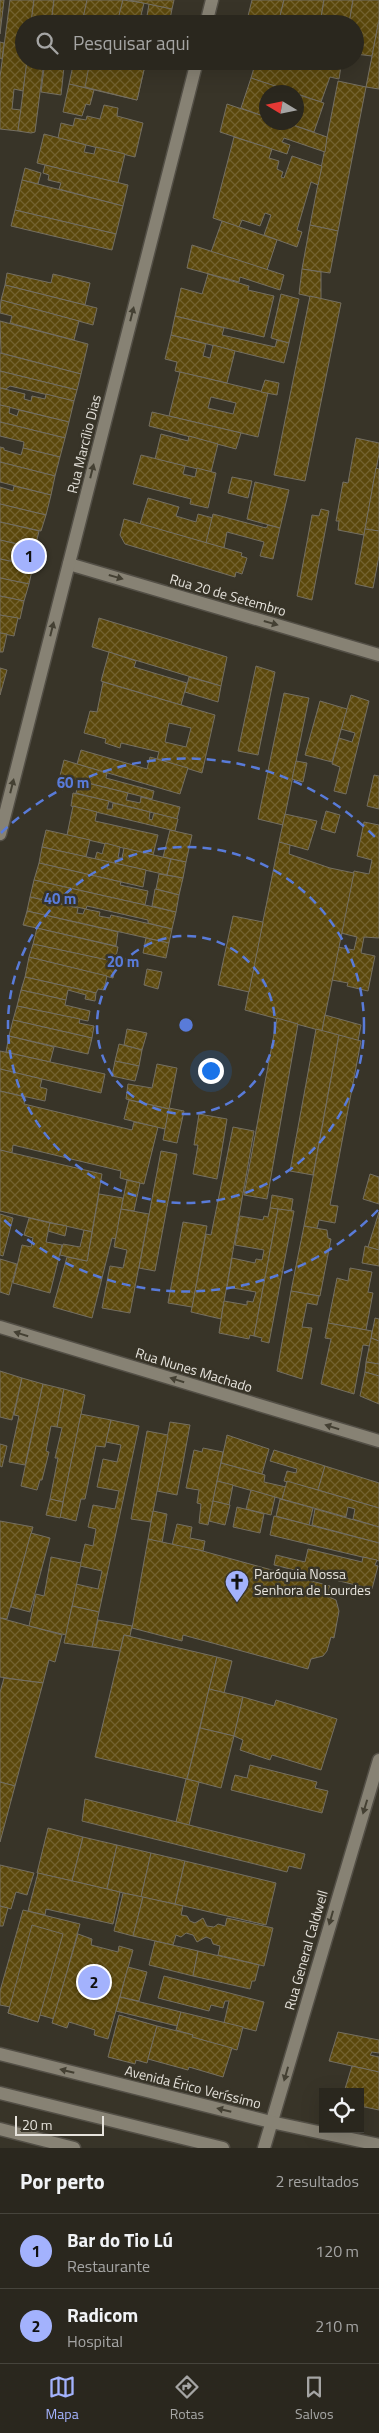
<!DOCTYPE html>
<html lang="pt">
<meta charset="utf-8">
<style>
body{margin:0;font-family:"Titillium Web",sans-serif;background:#322f27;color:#f1f3f6}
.controls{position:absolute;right:15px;bottom:15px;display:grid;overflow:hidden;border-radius:0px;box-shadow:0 5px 20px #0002}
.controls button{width:45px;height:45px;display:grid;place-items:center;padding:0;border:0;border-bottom:1px solid #46443c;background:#2a271e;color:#f1f3f6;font:25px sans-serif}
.compass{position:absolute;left:259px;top:85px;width:45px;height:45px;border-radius:50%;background:#2a271e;box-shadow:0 5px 20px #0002;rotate:280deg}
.scale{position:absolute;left:15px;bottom:12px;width:89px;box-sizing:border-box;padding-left:5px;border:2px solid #e6e3dc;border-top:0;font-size:14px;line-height:18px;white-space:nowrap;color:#e6e3dc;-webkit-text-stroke:4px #383428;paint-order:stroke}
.you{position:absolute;left:210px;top:1070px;width:18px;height:18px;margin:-12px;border:4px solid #fff;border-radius:50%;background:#1a73e8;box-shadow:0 0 0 8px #1a73e833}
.badge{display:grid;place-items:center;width:32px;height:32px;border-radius:50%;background:#a3b2fd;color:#111;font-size:16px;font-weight:700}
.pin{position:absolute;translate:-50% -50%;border:2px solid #fff;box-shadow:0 1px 5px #0006}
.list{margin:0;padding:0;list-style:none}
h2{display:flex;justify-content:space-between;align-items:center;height:65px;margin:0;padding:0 20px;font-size:21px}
h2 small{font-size:16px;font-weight:400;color:#a5a5a4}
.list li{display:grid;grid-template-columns:32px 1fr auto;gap:15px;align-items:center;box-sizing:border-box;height:75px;padding:0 20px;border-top:1px solid #46443c}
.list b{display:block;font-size:19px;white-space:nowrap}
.list p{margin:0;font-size:16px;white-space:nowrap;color:#a5a5a4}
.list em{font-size:16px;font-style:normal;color:#a5a5a4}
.icon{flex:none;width:28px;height:28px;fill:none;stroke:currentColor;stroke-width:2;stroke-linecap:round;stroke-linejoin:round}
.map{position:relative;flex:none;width:379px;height:2148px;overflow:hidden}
.search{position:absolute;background:#2a271e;box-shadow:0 5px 20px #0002;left:15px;right:15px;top:15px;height:55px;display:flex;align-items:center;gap:12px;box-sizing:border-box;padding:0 18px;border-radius:28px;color:#a5a5a4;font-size:19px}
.sheet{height:215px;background:#2a271e}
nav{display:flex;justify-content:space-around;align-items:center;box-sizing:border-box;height:70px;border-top:1px solid #46443c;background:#2a271e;font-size:14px;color:#a5a5a4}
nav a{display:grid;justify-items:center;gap:2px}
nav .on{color:#a3b2fd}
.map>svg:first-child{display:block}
.building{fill:url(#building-cross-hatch);stroke:#746f62;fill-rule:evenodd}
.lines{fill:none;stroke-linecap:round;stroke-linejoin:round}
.service-casing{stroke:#534f46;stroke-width:15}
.minor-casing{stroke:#534f46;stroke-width:15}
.tertiary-casing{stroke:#534f46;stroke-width:15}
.secondary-casing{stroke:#534f46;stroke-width:15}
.service{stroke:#878274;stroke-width:12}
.minor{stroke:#878274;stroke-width:12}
.tertiary{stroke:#878274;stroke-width:12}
.secondary{stroke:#878274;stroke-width:12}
.oneway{fill:#444033}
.ring{fill:none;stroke:#597bd9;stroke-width:2.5;stroke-dasharray:9 6}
.labels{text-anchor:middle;stroke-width:5;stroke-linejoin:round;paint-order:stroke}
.street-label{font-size:14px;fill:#e6e3dc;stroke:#383428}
.poi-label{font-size:14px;fill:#e6e3dc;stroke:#383428;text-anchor:start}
.centre{fill:#597bd9;stroke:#383428;stroke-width:2.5}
.ring-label{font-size:15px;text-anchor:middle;font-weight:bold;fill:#597bd9;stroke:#383428;stroke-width:5;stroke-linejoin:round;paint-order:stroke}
</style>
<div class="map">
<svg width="379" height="2148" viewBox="0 0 379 2148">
<defs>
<pattern id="building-cross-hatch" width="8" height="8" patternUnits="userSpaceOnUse" patternTransform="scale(1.25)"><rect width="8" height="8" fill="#5b480c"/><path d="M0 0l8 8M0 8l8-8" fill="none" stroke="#73622f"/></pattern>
</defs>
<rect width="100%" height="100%" fill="#383428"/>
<g class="building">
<path d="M0,0H4L0,34Z"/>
<path d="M10,0H34L31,24H24V61H27L23,91L14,89L12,109L21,110L18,131L0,129V77Z"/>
<path d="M34,0H54L51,24L31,23Z"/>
<path d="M54,0H87L82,24H51Z"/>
<path d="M87,0H123L117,24L82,23Z"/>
<path d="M123,0L144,3L141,15L147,16L149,4L172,9L169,24L117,23Z"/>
<path d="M129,0H174L172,9Z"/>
<path d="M252,0H284L278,24H246Z"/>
<path d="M284,0H324L320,24H278Z"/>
<path d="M324,0H353L349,24H320Z"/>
<path d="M353,0H379V20L372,56L355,54V24H349Z"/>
<path d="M379,20V89L366,87Z"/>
<path d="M0,42L4,43L2,59L0,58Z"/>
<path d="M27,61H44L35,132L31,133L18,131Z"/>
<path d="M45,61H74L72,69L64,67L61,95L41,92Z"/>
<path d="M74,61H146L137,100L69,84Z"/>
<path d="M74,61H146L137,100L85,87L89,66Z"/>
<path d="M256,61H294L315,68L317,61H324L341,66L339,79L330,77L321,102L251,78Z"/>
<path d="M324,61H342L341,66Z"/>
<path d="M251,78L293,92H266V117L241,108Z"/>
<path d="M338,81L366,87L338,231L310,225Z"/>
<path d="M69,84L94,90L90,105L86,104L82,116L63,112Z"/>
<path d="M296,94L324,103L314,132L284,122H296Z"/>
<path d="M227,104L266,117V122H284L327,137L325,152L284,138L282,142L290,145L287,154L220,132Z"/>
<path d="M104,105L118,108L117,116L143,123L135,157L58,138L61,123L73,126L75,118L86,120L87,116L100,119Z"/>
<path d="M44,134L86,145L84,152L94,154L96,147L125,154L118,183L37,163Z"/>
<path d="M234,137L272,149L269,158L279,161L277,169L283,172L281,177L284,178L292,156L322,166L318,185L311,182L297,230L302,232L297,247L264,235L271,215L265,213L260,226L242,220L239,227L213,218Z"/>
<path d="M45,165L128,185L123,206L59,189L61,183L48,180L49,175L43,173Z"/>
<path d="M25,168L41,173L38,184L22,180Z"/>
<path d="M22,180L123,206L116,234L15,210Z"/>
<path d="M15,210L116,234L112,250L11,226Z"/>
<path d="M222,221L277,240L267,270L211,252Z"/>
<path d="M310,225L338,231L330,273L302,269Z"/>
<path d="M192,245L284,275L280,290L240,277L239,282L187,268Z"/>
<path d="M302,269L321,272V299L299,294Z"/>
<path d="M7,273L51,283L53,274L90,283L85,305L5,285Z"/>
<path d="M208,274L249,286L248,290L274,296L264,337L175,316L181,288L202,294Z"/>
<path d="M5,285L97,308L93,325L1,300Z"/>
<path d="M281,294L299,299L289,343L271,338Z"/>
<path d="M310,296L341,303L305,481L274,475Z"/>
<path d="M1,300L79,321L74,340L10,323L12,316L0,313Z"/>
<path d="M175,316L224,328L222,335L275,347L277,340L289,343L284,363L171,335Z"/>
<path d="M0,321L88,344L81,374L1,353Z"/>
<path d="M171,335L206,344L203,356L210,358L213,345L235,351L227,383L175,371L177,362L165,359Z"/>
<path d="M0,353L81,374L77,390L0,371Z"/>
<path d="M0,371L77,390L74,401L10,386L6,389L0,388Z"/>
<path d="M180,372L268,393L258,437L169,416ZM211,397L236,403L233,414L208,408Z"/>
<path d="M265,380L279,383L277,395L261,392Z"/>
<path d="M0,388L25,394L24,399L31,401L32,396L45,399L46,394L74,401L69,422L0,405Z"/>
<path d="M0,405L10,407L9,413L17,416L19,410L69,422L65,438L0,422Z"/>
<path d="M152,412L241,433L236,449L149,426Z"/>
<path d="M0,422L65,438L60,457L23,448L24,442L0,436Z"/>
<path d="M161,434L188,441L189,436L218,444L211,472L155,459Z"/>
<path d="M356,438L379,443V454L364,535L338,530L339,521H336L343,482L348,483Z"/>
<path d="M0,447L4,448V450L21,455L23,448L60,457L55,476L0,462Z"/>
<path d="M141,455L185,466L183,474L195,477L197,468L216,473L208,508L190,504L191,499L133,484Z"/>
<path d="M0,462L55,476L51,495L0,482Z"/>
<path d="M376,468L379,469V531L365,529Z"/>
<path d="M232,477L252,481L248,498L228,493Z"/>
<path d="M255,482L289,490L280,528L247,519Z"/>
<path d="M14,486L51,495L46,515L0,504V487L13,491Z"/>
<path d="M148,498L179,507L176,516L196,522L198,514L213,518L206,543L140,524Z"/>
<path d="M0,504L46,515L41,531L0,522Z"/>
<path d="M321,509L329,511L312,600L297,596L312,515L319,516Z"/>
<path d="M213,514L266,528L268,525L280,528L273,559L260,556L264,542L227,532L224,548L206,543Z"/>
<path d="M124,519L242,553L241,556L247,558L242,574L236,572L235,577L125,544L120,535Z"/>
<path d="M0,522L39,531L35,548L0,540Z"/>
<path d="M365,529L379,531V556L373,588L355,584Z"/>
<path d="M0,540L35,548L31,565L0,559Z"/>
<path d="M0,559L33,566L29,584L0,578Z"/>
<path d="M0,578L29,584L24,601L0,596Z"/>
<path d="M0,596L24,601L20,619L0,615Z"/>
<path d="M0,615L18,618L14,636L0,633Z"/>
<path d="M99,618L227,657L221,686L92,647Z"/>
<path d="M0,633L7,634L3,652H0Z"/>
<path d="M109,652L136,661L134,667L187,683L181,705L101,681Z"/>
<path d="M256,666L275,672L258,755L238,751Z"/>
<path d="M0,668L7,670L0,695Z"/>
<path d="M189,677L221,686L218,702L185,692Z"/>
<path d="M103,682L215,715L202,773L157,759L159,752L121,743L120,748L105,743L106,739L84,733L90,711L97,712ZM169,723L191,728L186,747L165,742Z"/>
<path d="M284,693L309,698L283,825L258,819Z"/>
<path d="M351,695L369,701L346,794L334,791L340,767L332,764L339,738L352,742L355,733L341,729Z"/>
<path d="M320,701L347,709L332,762L305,755Z"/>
<path d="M81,750L147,769L150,757L188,768L180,794L77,764Z"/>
<path d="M64,760L107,773L106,778L154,791L152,799L60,776Z"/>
<path d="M296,761L307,763L303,782L292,779Z"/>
<path d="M374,775L379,776V809L367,806Z"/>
<path d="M79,781L128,793L126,800L140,803L141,797L180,807L177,819L76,793Z"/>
<path d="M73,793L109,801L107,809H112L113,803L150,812L149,819L152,820L154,813L178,819L175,831L71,806Z"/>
<path d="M73,806L97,812L95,821L158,835L153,855L67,835Z"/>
<path d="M326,811L340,815L335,833L321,829Z"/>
<path d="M285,814L317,821L308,850L279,842Z"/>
<path d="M364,822L379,825V938L364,937L361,953L375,956L368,991L347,986L348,983L332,980L338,947L354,950L357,937L341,933L354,871L369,874L372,860L357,856Z"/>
<path d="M46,830L90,840L86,857L42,847Z"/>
<path d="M170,830L192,835L186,862L163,857Z"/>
<path d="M279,842L290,845L289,854L330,868L354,873L322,1031L245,1010Z"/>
<path d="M105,843L120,847L118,858H122L124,848L171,859L167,875L95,859L97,852L102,854Z"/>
<path d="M42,847L146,870L143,887L39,863Z"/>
<path d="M171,859L186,862L183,878L167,875Z"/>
<path d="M39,863L121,882L120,885L148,891L145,905L34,880Z"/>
<path d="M159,874L183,878L179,895L156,889Z"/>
<path d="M34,880L176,912L172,929L148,923V920L87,906L86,909L30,897Z"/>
<path d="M155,889L179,895L176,912L152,906Z"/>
<path d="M30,897L78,908L77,913L83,914L85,909L100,912L99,916L110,918L111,915L172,929L169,943L27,911Z"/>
<path d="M27,911L118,932L116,946L23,925Z"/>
<path d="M233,916L263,922L249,992L218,985Z"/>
<path d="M37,928L118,947L115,962L33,944Z"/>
<path d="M146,938L169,943L166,958L143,953Z"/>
<path d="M33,944L117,962L113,978L29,957Z"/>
<path d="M29,957L107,976L104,990L98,989L96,993L25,977Z"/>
<path d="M147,969L162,972L158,989L144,985Z"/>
<path d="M25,977L96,993L95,1001L85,999L86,995L68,990L66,1000L21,990Z"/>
<path d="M21,990L66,1000L65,1005L90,1011L88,1021L17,1006Z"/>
<path d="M17,1006L80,1019L79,1023L94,1026L92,1038L13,1020Z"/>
<path d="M325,1015L361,1025L358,1041L322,1031Z"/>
<path d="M277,1018L298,1024L267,1199L244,1195Z"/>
<path d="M13,1020L92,1038L88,1054L9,1036Z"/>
<path d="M127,1029L147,1033L142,1050L124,1045Z"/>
<path d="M316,1029L339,1035L313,1175L290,1171Z"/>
<path d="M339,1035L361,1041L330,1205L338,1206L335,1223L319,1220L317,1229L304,1226Z"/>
<path d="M9,1036L54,1047L50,1062L6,1052Z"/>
<path d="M119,1044L142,1050L139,1066L115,1061Z"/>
<path d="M0,1051L105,1074L101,1093L0,1069Z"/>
<path d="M115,1061L139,1066L135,1081L112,1076Z"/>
<path d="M157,1064L177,1068L169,1109L126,1099L128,1084L152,1088Z"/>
<path d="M0,1069L42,1079L40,1087L47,1089L45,1101L0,1091Z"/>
<path d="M0,1091L25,1097L24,1104L132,1130L134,1122L158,1127L144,1184L120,1178L121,1171L13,1145L12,1153L0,1150Z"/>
<path d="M129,1100L169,1109L165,1129L124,1119Z"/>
<path d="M169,1108L184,1111L177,1143L163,1140Z"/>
<path d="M199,1114L227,1119L217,1179L193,1174L198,1145H194Z"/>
<path d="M233,1127L254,1131L221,1319L191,1312L206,1234L211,1235Z"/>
<path d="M0,1150L102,1174L92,1232L0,1211Z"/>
<path d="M161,1151L177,1154L155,1271L139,1268Z"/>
<path d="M370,1174L379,1177V1204L363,1199Z"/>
<path d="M127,1180L140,1183L134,1211L121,1209Z"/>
<path d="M99,1194L123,1198L116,1239L112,1238L92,1318L53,1307L67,1257L87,1261Z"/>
<path d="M272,1195L293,1199L291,1211L270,1208Z"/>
<path d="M270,1208L278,1209L254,1336L250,1335L249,1339L219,1333L224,1301L247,1305V1301L253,1302L256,1292L227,1287L232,1258L255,1263L256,1259L262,1260L264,1250L235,1245L240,1216L263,1220L264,1216L268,1217Z"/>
<path d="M121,1209L149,1214L130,1313L102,1308L110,1266L123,1268L127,1250L114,1247Z"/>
<path d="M278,1209L294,1211L269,1343L261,1341L262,1338L254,1336Z"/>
<path d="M379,1212V1250L368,1247Z"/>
<path d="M0,1214L13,1218L3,1256L0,1255Z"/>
<path d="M29,1218L50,1223L46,1242L62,1245L50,1293L13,1283L22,1245L31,1247L33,1238L24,1235Z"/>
<path d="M183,1222L207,1226L192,1307L168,1303Z"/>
<path d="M50,1223L67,1226L65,1236L48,1231Z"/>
<path d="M304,1226L327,1230L328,1238L331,1239L320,1296L291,1291Z"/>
<path d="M84,1230L92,1232L87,1261L60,1255L63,1244L80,1247Z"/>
<path d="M365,1246L379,1250V1266L362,1263Z"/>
<path d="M0,1259L17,1264L9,1295L0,1292Z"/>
<path d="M350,1268L372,1272L368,1292L373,1293L366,1330L328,1323L337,1278L348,1281Z"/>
<path d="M291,1291L319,1296L317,1305L307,1303L302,1327L312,1328L302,1379L277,1371Z"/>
<path d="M375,1318L379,1319V1341L371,1338Z"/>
<path d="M328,1323L372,1331L370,1346L363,1345L354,1394L321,1384L331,1339L325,1338Z"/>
<path d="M371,1338L379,1341V1364L366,1362Z"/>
<path d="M366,1362L379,1364V1376L365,1372Z"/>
<path d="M0,1371L22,1378L12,1420L0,1417Z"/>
<path d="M365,1372L379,1376V1404L360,1396Z"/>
<path d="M22,1378L43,1384L25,1465L9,1462L19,1416L14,1415Z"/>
<path d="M43,1384L64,1389L57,1427L51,1426L46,1451L49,1452L42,1480H40L37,1490L21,1486Z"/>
<path d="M64,1389L85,1395L63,1502L50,1499L58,1458H55L62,1428L57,1427Z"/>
<path d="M81,1414L111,1420L105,1447L96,1446L85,1499H81L76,1521L60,1517Z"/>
<path d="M111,1420L139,1426L99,1612L72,1606L76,1584L98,1589L102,1571L80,1566L85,1544L93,1546L96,1529L88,1527L93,1505L115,1509L119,1491L97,1487L103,1459L117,1462L121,1445L106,1442Z"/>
<path d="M170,1422L190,1425L177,1495L157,1491Z"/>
<path d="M147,1431L168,1435L151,1522L131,1519Z"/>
<path d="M227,1435L269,1449L262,1474L221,1463Z"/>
<path d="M0,1444L7,1446L2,1467L0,1466Z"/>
<path d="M203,1448L223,1452L208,1525L199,1523L201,1504L197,1503L199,1490L186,1488L194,1450L202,1452Z"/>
<path d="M274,1450L325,1466L318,1490L284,1481L287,1471L296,1473L297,1469L270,1461Z"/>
<path d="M221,1463L265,1475L264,1482L286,1487L282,1499L217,1481Z"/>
<path d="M325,1466L379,1483V1508L318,1490Z"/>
<path d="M217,1481L233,1485L229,1505L213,1501Z"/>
<path d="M287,1481L379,1508V1527L353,1519L355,1509L348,1507L346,1517L282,1499Z"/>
<path d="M251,1490L275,1497L271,1515L246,1509Z"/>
<path d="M50,1499L63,1502L60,1518L46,1515Z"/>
<path d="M280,1499L313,1508L309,1525L276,1516Z"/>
<path d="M213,1501L230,1505L225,1525L209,1521Z"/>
<path d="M237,1507L264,1514L260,1533L233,1527Z"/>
<path d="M315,1509L379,1527V1543L312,1525Z"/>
<path d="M153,1511L167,1514L162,1543L148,1539Z"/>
<path d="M274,1516L379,1543V1561L270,1535Z"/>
<path d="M0,1521L33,1527L7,1619L0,1618Z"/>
<path d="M177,1524L192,1527L190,1538L205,1541L203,1551L172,1545Z"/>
<path d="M31,1533L50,1538L30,1612L11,1607Z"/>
<path d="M148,1539L199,1550L330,1586L327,1596L336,1600L339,1611L334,1638L331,1637L327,1651L323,1656L311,1659L308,1669L183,1635L182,1641L132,1628Z"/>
<path d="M308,1549L362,1562L363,1557L377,1560L375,1565L378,1566L372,1589L274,1565L276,1555L305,1562Z"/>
<path d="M51,1557L81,1563L66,1635L29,1626L36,1594L44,1596Z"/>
<path d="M72,1606L99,1612L92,1647L64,1643Z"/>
<path d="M0,1618L62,1635L55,1662L49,1660L43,1683L0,1677Z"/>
<path d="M98,1620L132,1626L130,1636L124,1635L120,1651L92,1647Z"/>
<path d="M124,1635L217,1657L187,1779L95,1757Z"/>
<path d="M217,1657L232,1661L224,1693L209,1689Z"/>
<path d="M4,1678L43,1683L15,1786L0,1782V1692Z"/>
<path d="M209,1689L243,1697L234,1736L200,1728Z"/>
<path d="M243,1697L274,1706L276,1700L337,1719L321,1770L272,1755L270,1760L240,1750L243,1740L234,1736Z"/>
<path d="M200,1728L234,1736L221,1788L187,1779Z"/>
<path d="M250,1765L317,1782L315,1788L328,1791L322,1813L231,1790L235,1775L247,1778Z"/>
<path d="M186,1779L199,1782L189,1825L176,1822Z"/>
<path d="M0,1782L15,1786L0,1842Z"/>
<path d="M85,1799L305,1854L301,1869L289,1866L287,1872L82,1821Z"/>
<path d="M48,1828L83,1837L72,1881L37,1873Z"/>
<path d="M83,1837L117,1845L107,1889L72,1881Z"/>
<path d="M117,1845L151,1853L141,1897L107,1889Z"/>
<path d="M151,1853L185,1861L175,1904L141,1897Z"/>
<path d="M185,1861L276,1883L266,1925L175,1904Z"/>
<path d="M0,1865L34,1873L27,1895L16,1892L11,1909L0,1906Z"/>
<path d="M38,1873L120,1892L113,1924L46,1909L45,1915L28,1911Z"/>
<path d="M123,1893L143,1897L133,1936L114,1931Z"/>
<path d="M143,1897L183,1906L181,1915L187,1916L190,1921L195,1923L203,1918L207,1926L214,1927L218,1924L225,1926L227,1918L273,1928L264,1966L218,1955L220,1946L213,1944L211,1939L206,1937L197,1942L193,1935L186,1933L181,1937L176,1935L173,1945L133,1936Z"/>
<path d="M0,1906L8,1908L3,1926H0Z"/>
<path d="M23,1910L80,1924L54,2019L40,2015L38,2022L8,2013L10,2007L0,2005V1991Z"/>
<path d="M32,1925L63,1934L38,2022L8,2013Z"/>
<path d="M78,1934L92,1939L91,1945L118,1952L119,1946L133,1950L108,2039L94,2035L95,2030L69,2022L67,2028L52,2023Z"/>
<path d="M155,1941L198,1951L193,1976L149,1965Z"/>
<path d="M198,1951L259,1965L255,1981H252L250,1989L193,1976Z"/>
<path d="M128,1967L147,1972L139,2001L120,1997Z"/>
<path d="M164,1976L264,2002L256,2031L224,2023L229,2001H225L223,2008L211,2005L209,2011L158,1998Z"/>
<path d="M120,1997L181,2012L177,2026L116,2011Z"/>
<path d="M181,2012L243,2027L237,2050L192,2037L193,2035L176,2030Z"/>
<path d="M119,2015L157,2026L147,2063L136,2060L135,2064L108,2057Z"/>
<path d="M157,2026L193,2035L192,2037L232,2048L223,2077L189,2067L188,2070L148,2059Z"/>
<path d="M338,2032L379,2040V2053L372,2052L370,2055L379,2057V2072L329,2061Z"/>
<path d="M352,2066L379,2072V2110L360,2106V2092H344Z"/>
</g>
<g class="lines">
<defs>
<path id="service" d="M0,2093L223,2148"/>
<g id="minor">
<path d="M206,24L212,0"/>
<path d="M69,564L379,655"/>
<path d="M0,834L197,61"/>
<path d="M0,1327L379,1441"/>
</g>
<path id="tertiary" d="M264,2148L379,1760"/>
<g id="secondary">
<path d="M0,2054L271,2122L379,2145"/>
<path d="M0,2129L74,2148"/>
</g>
</defs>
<use href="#service" class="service-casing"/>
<use href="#minor" class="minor-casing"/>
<use href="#tertiary" class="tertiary-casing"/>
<use href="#secondary" class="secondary-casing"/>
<use href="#service" class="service"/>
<use href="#minor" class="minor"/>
<use href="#tertiary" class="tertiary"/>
<use href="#secondary" class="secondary"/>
</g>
<defs><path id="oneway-solid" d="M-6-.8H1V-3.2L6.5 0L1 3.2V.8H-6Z" transform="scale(1.25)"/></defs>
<g class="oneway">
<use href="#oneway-solid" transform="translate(132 314) rotate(-76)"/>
<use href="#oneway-solid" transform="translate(92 471) rotate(-76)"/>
<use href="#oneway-solid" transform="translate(116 577) rotate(16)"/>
<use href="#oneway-solid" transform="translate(271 623) rotate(16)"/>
<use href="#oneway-solid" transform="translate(52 629) rotate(-76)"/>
<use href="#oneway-solid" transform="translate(12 786) rotate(-76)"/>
<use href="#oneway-solid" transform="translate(21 1334) rotate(-163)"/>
<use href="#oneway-solid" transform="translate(177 1380) rotate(-163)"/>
<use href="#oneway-solid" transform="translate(332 1427) rotate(-163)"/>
<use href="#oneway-solid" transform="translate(365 1807) rotate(107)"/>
<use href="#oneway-solid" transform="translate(331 1918) rotate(106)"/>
<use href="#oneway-solid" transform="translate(67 2071) rotate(-166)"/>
<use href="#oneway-solid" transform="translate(286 2074) rotate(106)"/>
<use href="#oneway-solid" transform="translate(224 2110) rotate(-166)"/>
</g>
<g class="ring">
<circle cx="186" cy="1025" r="89"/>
<circle cx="186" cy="1025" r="178"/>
<path d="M378 1210A267 267 0 0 1 1 1217M1 833A267 267 0 0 1 378 840"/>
</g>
<defs>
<symbol id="church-pin" viewBox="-11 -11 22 30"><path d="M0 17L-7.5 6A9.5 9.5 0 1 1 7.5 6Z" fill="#a3b2fd" stroke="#383428"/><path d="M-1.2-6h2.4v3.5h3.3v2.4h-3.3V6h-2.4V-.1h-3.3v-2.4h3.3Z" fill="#111"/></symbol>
</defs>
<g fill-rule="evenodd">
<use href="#church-pin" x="223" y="1568" width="28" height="38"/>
</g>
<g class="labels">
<g class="street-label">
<text transform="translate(84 444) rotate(-76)" y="5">Rua Marcílio Dias</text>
<text transform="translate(228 595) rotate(16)" y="5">Rua 20 de Setembro</text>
<text transform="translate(194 1370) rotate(17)" y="5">Rua Nunes Machado</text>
<text transform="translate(306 1950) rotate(-74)" y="5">Rua General Caldwell</text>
<text transform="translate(193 2087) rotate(14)" y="5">Avenida Érico Veríssimo</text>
</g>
<g class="poi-label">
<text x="254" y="1579">Paróquia Nossa<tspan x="254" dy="16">Senhora de Lourdes</tspan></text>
</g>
</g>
<circle cx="186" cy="1025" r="8" class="centre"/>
<g class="ring-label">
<text x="73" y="788">60 m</text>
<text x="60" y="904">40 m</text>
<text x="123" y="967">20 m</text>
</g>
</svg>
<div class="controls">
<button><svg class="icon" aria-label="locate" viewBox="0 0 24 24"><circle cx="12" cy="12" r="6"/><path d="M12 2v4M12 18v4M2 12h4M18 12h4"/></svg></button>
</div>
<svg class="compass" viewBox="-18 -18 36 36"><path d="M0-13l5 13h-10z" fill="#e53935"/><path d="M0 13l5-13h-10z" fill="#a5a5a4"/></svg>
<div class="scale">20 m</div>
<div class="you"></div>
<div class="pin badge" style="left:29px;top:556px">1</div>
<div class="pin badge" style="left:94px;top:1982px">2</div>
<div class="search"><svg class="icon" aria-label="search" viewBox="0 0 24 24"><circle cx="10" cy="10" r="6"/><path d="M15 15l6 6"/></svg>Pesquisar aqui</div>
</div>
<section class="sheet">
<h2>Por perto<small>2 resultados</small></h2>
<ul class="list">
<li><span class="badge">1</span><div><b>Bar do Tio Lú</b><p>Restaurante</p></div><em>120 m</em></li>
<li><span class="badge">2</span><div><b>Radicom</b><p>Hospital</p></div><em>210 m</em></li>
</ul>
</section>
<nav>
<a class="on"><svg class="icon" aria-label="map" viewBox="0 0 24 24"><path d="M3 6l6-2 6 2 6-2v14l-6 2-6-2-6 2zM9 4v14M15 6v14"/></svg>Mapa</a>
<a><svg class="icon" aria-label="directions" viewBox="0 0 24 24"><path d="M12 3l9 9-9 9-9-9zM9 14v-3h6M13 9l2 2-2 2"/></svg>Rotas</a>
<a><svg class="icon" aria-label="saved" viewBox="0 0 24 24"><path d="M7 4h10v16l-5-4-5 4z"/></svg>Salvos</a>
</nav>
